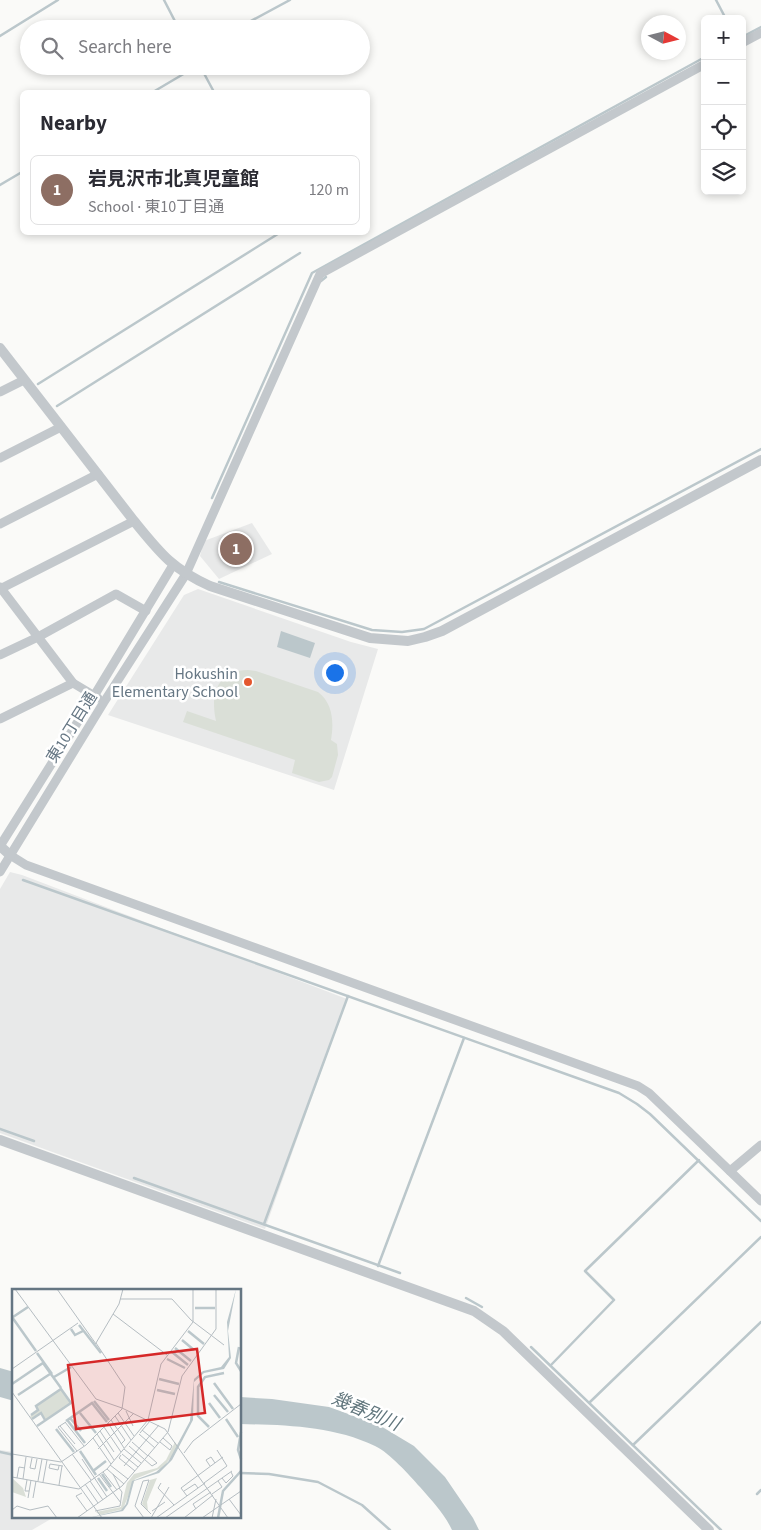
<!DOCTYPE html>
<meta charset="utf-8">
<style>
body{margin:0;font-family:"Source Sans 3","Noto Sans JP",sans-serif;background:#f7f7f7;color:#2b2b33}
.controls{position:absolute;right:15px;top:15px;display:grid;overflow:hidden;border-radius:8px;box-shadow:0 2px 8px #0003}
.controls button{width:45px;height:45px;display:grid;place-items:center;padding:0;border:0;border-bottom:1px solid #e1e1e2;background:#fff;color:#2b2b33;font:25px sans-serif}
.compass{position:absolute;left:641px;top:15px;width:45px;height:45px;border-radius:50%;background:#fff;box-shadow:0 2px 8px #0003;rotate:97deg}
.you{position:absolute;left:334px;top:672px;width:18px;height:18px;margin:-12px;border:4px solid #fff;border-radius:50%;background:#1a73e8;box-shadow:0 0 0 8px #1a73e833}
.badge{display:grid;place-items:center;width:32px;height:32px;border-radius:50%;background:#e4572e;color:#fff;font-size:16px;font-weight:700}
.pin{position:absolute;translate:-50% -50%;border:2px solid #fff;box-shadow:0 1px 5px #0006}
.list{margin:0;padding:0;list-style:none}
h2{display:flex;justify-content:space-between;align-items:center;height:65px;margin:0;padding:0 20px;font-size:21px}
h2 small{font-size:16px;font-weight:400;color:#7c7c81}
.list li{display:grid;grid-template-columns:32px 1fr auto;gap:15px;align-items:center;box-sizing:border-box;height:70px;margin:0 10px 10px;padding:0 10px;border:1px solid #e1e1e2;border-radius:8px}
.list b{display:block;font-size:19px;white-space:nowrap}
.list p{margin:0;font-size:16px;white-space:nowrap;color:#7c7c81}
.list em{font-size:16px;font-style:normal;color:#7c7c81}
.icon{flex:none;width:28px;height:28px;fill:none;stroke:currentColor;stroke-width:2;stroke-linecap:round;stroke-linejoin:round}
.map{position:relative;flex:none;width:761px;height:1530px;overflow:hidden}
.search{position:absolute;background:#fff;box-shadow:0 2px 8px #0003;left:20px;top:20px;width:350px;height:55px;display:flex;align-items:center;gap:12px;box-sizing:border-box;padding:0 18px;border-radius:28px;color:#7c7c81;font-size:19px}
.panel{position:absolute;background:#fff;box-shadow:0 2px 8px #0003;left:20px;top:90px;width:350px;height:145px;border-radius:8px}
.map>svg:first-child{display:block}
.built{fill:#e8e9e9}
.green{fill:#dadfd7}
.water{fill:#bbc7cb}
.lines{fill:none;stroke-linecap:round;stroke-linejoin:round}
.stream{stroke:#bbc7cb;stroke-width:2.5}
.minor{stroke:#c3c8cc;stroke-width:9}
.tertiary{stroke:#c3c8cc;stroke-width:10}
.poi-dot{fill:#e4572e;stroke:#fff;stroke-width:2}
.labels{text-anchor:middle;stroke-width:5;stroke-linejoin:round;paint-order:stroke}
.poi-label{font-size:16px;fill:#657683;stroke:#fff;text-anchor:end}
.street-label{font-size:16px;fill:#657683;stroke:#fff}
.water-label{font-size:18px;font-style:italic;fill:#60757c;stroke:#fff}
.inset-river{fill:none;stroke:#bbc7cb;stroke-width:2.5}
.inset-road{fill:none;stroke:#b5bdc2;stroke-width:1}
.view{fill:#d62828;fill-opacity:0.15;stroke:#d62828;stroke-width:2.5}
.inset-edge{fill:none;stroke:#657683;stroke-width:2.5}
</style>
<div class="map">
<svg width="761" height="1530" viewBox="0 0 761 1530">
<rect width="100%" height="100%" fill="#fafaf8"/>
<g class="built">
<path d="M252,523L272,554L219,579L200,556L204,541Z"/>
<path d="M198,589L351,642L378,649L334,790L108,715L184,595Z"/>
<path d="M10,872L22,875L347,999L265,1229L0,1133V889Z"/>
<path d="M0,1450L14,1452V1516H56L32,1530H0Z"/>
</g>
<path class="green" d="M248,670L256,671L318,692C333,703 334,723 331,740L337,744L338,755L332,777L329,780L319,782L292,773L295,760L183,722L187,711L216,721C210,695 217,670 248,670Z"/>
<g class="water">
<path d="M281,631L315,643L310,658L277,647Z"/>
<path d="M0,1368L14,1372V1401L0,1397Z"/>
<path d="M240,1397L272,1399L329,1407L379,1425L414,1446L445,1477L473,1518L479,1530H452C444,1513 432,1501 420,1487C409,1475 390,1453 375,1446C333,1426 285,1425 240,1424Z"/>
</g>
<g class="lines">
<g class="stream">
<path d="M164,0L179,29"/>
<path d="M716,0L726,19"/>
<path d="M236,29L290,0"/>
<path d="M0,36L58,0"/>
<path d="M742,37L761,27"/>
<path d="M200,66L214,92"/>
<path d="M153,92L197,66"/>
<path d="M0,185L22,172"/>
<path d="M321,281L326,277"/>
<path d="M38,384L281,232"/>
<path d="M57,406L300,253"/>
<path d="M212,498L312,273L705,57"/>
<path d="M219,582L372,630L402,632L424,629L761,449"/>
<path d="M23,880L619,1093L637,1104L650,1114L761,1221"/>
<path d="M0,1129L34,1141"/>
<path d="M134,1178L400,1273"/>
<path d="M264,1224L348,996"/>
<path d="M378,1266L464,1038"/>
<path d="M466,1298L482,1307"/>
<path d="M531,1347L721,1530"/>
<path d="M551,1365L614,1300L585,1271L699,1160"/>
<path d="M590,1402L761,1237"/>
<path d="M633,1445L761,1322"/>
<path d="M0,1452L14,1455"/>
<path d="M240,1473L269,1474L318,1482L362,1505L390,1530"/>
<path d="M757,1494L761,1490"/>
</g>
<g class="minor">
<path d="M742,43L761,33"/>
<path d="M0,392L24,380"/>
<path d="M0,458L61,427"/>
<path d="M0,524L98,474"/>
<path d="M0,587L73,683L98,698"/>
<path d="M0,589L134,521"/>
<path d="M0,655L38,637L116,594L146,611"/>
<path d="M0,719L73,683"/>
<path d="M0,846L94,696L173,565"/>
<path d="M10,855L26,865L638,1086L649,1093L761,1201"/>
<path d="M0,872L104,702L186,574L320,274L705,64"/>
<path d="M730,1171L761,1145"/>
</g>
<g class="tertiary">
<path d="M0,348L134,521C160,553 172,569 210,586L370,638L408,641L425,637L442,631L761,460"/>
<path d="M0,846L10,855"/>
<path d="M0,1140L474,1311L503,1331L709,1530"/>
</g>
</g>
<circle class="poi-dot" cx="248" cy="682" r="5"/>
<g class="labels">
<g class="poi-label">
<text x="238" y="679">Hokushin<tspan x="238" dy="18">Elementary School</tspan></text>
</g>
<g class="street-label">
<text transform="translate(71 727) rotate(-58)" y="6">東10丁目通</text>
</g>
<g class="water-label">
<text transform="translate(366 1411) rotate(23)" y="6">幾春別川</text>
</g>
</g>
<g transform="translate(12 1289)">
<rect width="229" height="229" fill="#fafaf8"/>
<path d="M49,100L59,114L34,131L29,124L20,130L18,127L26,121L24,117ZM163,153L166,158L152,178L123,190L111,220L88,226L84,223L109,218L115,194L122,185L145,179L154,171ZM0,189L11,199L14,208L0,203ZM145,189L135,213L136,222L130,215L138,191Z" fill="#dadfd7"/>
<path d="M224,0L216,42L219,69L212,80L192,84L182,93L181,131L160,171L147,184L122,192L116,215L111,222L76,229L109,221L114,215L120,192L144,183L156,173L178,132L182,90L191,82L209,78L217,68L215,33Z" fill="#bbc7cb"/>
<path class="inset-river" d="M183,19H203M0,28L24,62M1,28L16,18M67,36L89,64M59,40L63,46L71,42M176,42L192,55M170,51L182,61M227,58L224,74L229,82M163,59L179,72M160,63L176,76M25,64L40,85M155,70L173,79M42,88L59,78M147,90L167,95M202,94L221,120M0,95L31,74L49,99M145,101L163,105M6,106L38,85M202,106L216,123M82,112L97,131M197,114L208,129M68,124L84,144M19,126L26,121L24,117L49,100L59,114L25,137M58,129L69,142M20,130L29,124L33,131M214,130L226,148M54,132L80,114L95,133M56,132L73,154M197,138L186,127V98L193,88L212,84M44,140L62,163M229,143L226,161L229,170M68,162L84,186M81,182L94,172M90,185L99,198M86,189L95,202M206,229L211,202L229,182"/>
<path class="inset-road" d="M3,0L84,110L110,119L153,140L216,229M45,0L84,55M108,10H160L179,31L212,56M101,25L155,66M0,80L66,34M0,103L90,229M114,122L121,137M106,124L122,147M103,127L119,151M99,131L113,151L109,155M53,133L72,157M54,133L46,138L65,162M96,134L112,159M48,137L63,155M92,138L109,163M130,141L146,154M88,142L102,163M128,144L138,132M85,145L102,171M127,145L143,159M81,149L99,175M120,153L136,167M148,153L158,161L160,157L151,149M117,157L140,177L145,174L136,166M86,160L122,124M112,160L129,174M172,164L181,152L229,115M0,165L49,173L74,156L110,120L113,98L84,54L107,15L111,0M60,165L79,191M110,165L126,178M109,166L107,169L123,182M20,169L18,179L23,180L25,170M70,170L95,208M98,176L116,190M47,177L46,181L37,179L38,175L51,177M112,177L147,136M198,177L194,171L199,168L203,174M95,180L112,195M91,183L105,201M87,185L109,214M101,185L108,199M0,188L67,200L95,180L136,131L149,75L181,33V0M5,189L7,178L13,179M210,189L214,194L221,187L219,183M11,190L14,168M15,191L13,202H17M26,192L30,170M78,192L91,211M31,193L35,171M149,194L146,199L162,216M192,194L215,177L205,161M73,195L86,214M47,196L50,177M172,202L183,195L186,199M70,204L64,207L75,222M200,205L210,198L206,192M175,207L169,199L211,168M16,209L19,191M21,209L24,192M217,210L229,226M184,220L181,215L199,203M0,221L5,217L18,221L36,217L45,229M83,222L108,217L110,203L107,199M140,222L153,213M65,229L110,197L156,143L170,87L204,40V0M132,229L123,217L131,192L137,191L129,215L139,225M139,229L157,198M144,229L193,194M153,229L220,182M172,229L201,206M190,229L229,202M200,229L204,210"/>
<path class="view" d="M185,60L193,124L64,140L56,76Z"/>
<rect width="229" height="229" class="inset-edge"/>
</g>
</svg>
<div class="controls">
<button>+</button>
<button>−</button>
<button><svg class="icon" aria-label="locate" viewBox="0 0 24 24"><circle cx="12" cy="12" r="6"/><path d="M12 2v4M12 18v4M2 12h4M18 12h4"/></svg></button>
<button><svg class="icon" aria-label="layers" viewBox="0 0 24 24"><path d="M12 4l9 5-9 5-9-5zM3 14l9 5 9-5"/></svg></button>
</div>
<svg class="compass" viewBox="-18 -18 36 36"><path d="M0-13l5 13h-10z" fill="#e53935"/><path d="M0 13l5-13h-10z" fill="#7c7c81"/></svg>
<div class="you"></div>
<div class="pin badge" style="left:236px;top:549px;background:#8d6e63">1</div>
<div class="search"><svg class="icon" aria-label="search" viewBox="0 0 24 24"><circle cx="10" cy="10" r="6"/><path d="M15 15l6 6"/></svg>Search here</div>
<section class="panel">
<h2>Nearby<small></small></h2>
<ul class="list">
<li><span class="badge" style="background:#8d6e63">1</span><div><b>岩見沢市北真児童館</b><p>School · 東10丁目通</p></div><em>120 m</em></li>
</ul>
</section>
</div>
